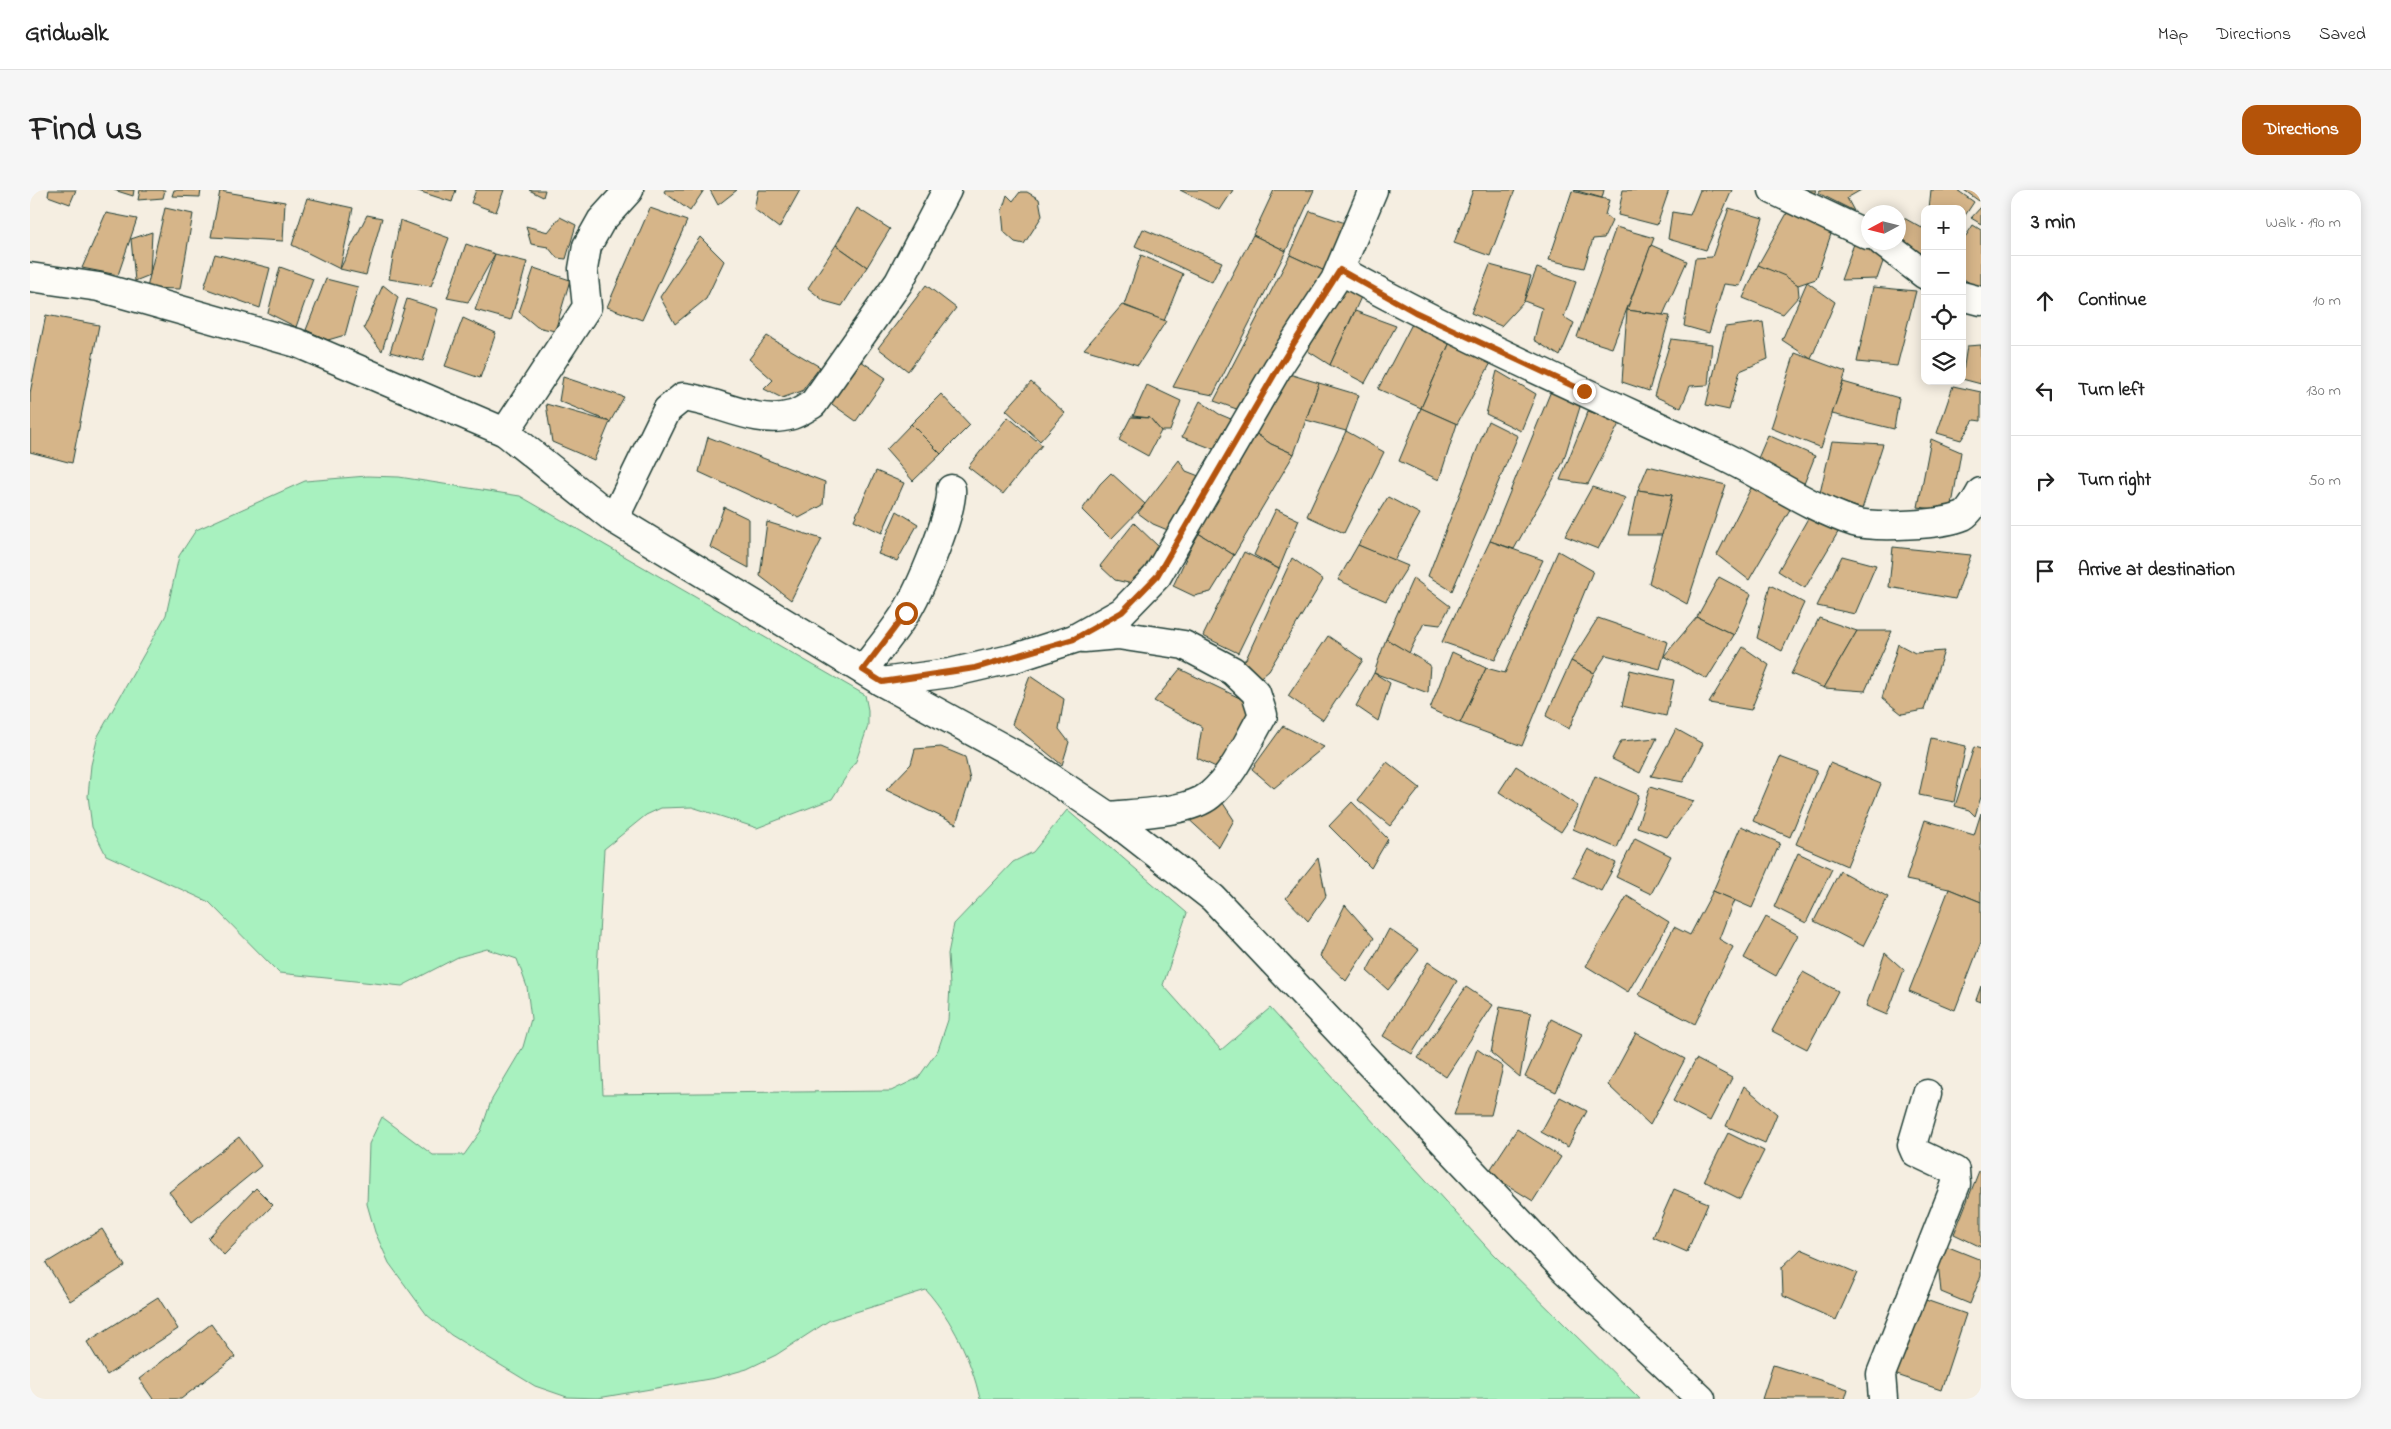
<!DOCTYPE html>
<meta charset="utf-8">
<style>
body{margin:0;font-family:"Indie Flower",sans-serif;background:#f6f6f6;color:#222}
.controls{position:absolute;right:15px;top:15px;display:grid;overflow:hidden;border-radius:10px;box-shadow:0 2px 12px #0003}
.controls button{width:45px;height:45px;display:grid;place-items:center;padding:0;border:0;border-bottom:1px solid #e0e0e0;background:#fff;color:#222;font:25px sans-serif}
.compass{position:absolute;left:1831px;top:15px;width:45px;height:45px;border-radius:50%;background:#fff;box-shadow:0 2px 12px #0003;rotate:263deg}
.stop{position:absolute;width:15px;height:15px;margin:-11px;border:4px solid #b45309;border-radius:50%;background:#fff}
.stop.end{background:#b45309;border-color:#fff;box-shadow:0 1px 5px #0008}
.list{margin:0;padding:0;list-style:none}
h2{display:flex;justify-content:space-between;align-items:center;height:65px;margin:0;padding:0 20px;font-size:21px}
h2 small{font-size:16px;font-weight:400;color:#767676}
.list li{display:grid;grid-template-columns:32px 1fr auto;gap:15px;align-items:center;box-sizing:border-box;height:90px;padding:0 20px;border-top:1px solid #e0e0e0}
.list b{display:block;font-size:19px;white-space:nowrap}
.list em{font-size:16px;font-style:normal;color:#767676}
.icon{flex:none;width:28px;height:28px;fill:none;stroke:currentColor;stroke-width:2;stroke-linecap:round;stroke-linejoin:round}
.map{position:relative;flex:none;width:1951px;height:1209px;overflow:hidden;border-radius:15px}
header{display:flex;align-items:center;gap:30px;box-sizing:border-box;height:70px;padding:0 25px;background:#fff;border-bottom:1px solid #e0e0e0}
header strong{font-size:24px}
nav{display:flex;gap:28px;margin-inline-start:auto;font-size:18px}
.intro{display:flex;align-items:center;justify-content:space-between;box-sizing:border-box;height:120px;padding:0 30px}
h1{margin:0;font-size:35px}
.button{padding:12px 22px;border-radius:15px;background:#b45309;color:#fff;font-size:18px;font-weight:700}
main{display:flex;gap:30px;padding:0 30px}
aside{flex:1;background:#fff;border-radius:15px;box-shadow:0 2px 12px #0003}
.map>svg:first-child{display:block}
.green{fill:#a8f1bf;stroke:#64977a}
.building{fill:#d6b589;stroke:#1f3d34}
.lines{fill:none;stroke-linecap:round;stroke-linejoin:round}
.street-casing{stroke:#1f3d34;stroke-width:31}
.street{stroke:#fdfcf7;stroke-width:28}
.route{stroke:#b45309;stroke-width:6}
</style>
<header>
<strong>Gridwalk</strong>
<nav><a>Map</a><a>Directions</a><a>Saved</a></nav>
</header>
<div class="intro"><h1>Find us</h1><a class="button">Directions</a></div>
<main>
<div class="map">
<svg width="1951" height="1209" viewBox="0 0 1951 1209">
<rect width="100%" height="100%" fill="#f5eee1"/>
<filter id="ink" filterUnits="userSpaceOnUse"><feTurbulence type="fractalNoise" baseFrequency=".02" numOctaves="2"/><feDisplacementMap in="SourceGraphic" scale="10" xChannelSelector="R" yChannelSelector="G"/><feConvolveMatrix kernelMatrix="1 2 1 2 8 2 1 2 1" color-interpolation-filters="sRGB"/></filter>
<g filter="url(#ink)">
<path class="green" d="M337,286L369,287L490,306L835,505L838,520V536L826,571L802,609L727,638L662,617L631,618L616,625L574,659L567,780L573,904L861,901L888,888L908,860L918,830L920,796L918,764L924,734L983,672L1003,662L1037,620L1157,723L1133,795L1191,860L1240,818L1463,1064L1610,1209H950C941,1169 923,1131 896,1100L800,1130L746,1165L717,1179L685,1188L568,1208L537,1207L505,1196L421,1145L397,1125L359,1073L345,1042L337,1014L339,954L352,927L403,965H434L451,941L461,911L493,857L501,829L497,797L487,769L457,759L428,767L372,796L249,783L179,712L76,665L62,637L58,606L61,575L68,546L136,425L149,366L166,340L275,291Z"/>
<g class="building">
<path d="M19,0H46L40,14L18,6Z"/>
<path d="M84,0H104L103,6Z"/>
<path d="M110,0H135L133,8L108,10Z"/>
<path d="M144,0H171L170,7L142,6Z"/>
<path d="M385,0H426L422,12Z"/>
<path d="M446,0H474L466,22L441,13Z"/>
<path d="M499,0H515L513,7Z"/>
<path d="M635,0H674L660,21L634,2Z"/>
<path d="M680,0H707L688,15Z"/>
<path d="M728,0H770L749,38L724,19Z"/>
<path d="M1150,0H1203L1190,20Z"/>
<path d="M1244,0H1284L1256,61L1223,45Z"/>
<path d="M1443,0H1485L1460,66L1424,53Z"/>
<path d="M1544,0H1574L1572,8Z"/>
<path d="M1593,0H1639L1627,35L1588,25Z"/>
<path d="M1670,0H1702L1676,60L1638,49L1642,22L1660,25Z"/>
<path d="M1763,0H1786L1782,9Z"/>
<path d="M1790,0H1831L1817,8L1824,21L1788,3Z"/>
<path d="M1901,0H1927L1944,12L1932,30V19H1899Z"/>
<path d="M1934,0H1951V8L1949,11Z"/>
<path d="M190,1L255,12L253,51L181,47Z"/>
<path d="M1542,1L1579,10L1575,25L1582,31L1574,48L1563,49L1554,78L1519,70Z"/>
<path d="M990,2H997L1009,9L1012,26L994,54L985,52L974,42L972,21L977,5L983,11Z"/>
<path d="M277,8L323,18L310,79L262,55Z"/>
<path d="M1951,17V34L1941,28Z"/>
<path d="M135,18L163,24L150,99L117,98Z"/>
<path d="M620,18L657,31L612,130L577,117Z"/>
<path d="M827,18L860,39L837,77L806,55Z"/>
<path d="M1699,18L1733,28L1710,96L1694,94L1679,143L1654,136L1665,68L1682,67Z"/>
<path d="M1760,18L1802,41L1786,89L1768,95L1728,75Z"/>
<path d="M1280,21L1321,35L1299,83L1260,65Z"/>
<path d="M76,23L107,29L88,85L52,78Z"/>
<path d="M337,25L352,28L336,85L310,79Z"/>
<path d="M530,27L546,35L536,69L527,68L518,57L501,54L496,36L518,42Z"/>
<path d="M1874,28L1892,38L1895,33V66L1873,56Z"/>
<path d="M370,30L419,48L401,96L359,89Z"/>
<path d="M1943,35L1951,40V100L1932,88V52Z"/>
<path d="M1586,37L1624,48L1582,158L1547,147Z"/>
<path d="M1113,39L1192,72L1182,92L1105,56Z"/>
<path d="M122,42L120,85L105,91L101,49Z"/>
<path d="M1223,45L1256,61L1183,205L1143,197Z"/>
<path d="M670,47L694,71L676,109L645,134L630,107Z"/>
<path d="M1825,51L1856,63L1847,89L1811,90Z"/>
<path d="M436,54L465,64L438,112L417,108Z"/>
<path d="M806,55L837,77L812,116L794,111L778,98Z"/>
<path d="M1621,55L1657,71L1633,125L1597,120Z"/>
<path d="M185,64L240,78L230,118L174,98Z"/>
<path d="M465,64L497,72L481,130L445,120Z"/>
<path d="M1111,65L1153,84L1134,131L1094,115Z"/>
<path d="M1260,65L1299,83L1215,222L1184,211Z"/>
<path d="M1460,75L1501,86L1494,111L1471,136L1441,123Z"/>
<path d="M1728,75L1755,86L1768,95L1769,106L1753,124L1713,108Z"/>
<path d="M250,77L283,89L266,137L238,123Z"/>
<path d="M504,78L540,90L525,141L507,137L489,122Z"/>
<path d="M1507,78L1546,92L1534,127L1544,133L1530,166L1504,150L1512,118L1494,111Z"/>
<path d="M296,89L328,97L315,145L298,150L276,140Z"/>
<path d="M1307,92L1331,107L1300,175L1278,161Z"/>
<path d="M1777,92L1805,112L1781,169L1752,150Z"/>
<path d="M353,95L368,107L352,161L334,138Z"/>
<path d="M896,95L926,118L878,181L848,158Z"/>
<path d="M1843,97L1886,101L1867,176L1827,172Z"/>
<path d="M377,109L408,119L393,171L360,162Z"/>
<path d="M1092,115L1136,131L1108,175L1054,159Z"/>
<path d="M1597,120L1640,126L1619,201L1592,192Z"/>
<path d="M1325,121L1366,136L1335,193L1300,175Z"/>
<path d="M16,125L69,135L42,273L0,262V203Z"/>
<path d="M433,128L466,143L450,188L415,176Z"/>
<path d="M1383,132L1421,150L1391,218L1348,199Z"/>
<path d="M1733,132L1738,169L1710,181L1699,220L1676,215L1695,137Z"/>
<path d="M737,146L790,177L772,201L752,208L734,199L743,190L719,169Z"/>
<path d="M1641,149L1682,154L1678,195L1660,196L1651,218L1624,206Z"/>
<path d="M1421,150L1462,171L1427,234L1391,218Z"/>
<path d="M1951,155V194L1932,189L1937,156Z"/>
<path d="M1765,163L1816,182L1791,258L1741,238Z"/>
<path d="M828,169L856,188L826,231L799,212Z"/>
<path d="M1249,181L1289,193L1264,264L1241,254L1225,243Z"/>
<path d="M1467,181L1506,204L1491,241L1456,224Z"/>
<path d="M533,187L594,207L580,232L529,211Z"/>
<path d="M1525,191L1554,204L1533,272L1484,359L1460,351Z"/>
<path d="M1001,192L1035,223L1010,251L976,220Z"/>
<path d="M1813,192L1869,208L1864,239L1802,224Z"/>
<path d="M1289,193L1329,205L1316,241L1276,230Z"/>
<path d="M1117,195L1151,211L1140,241H1131L1120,228L1103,226Z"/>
<path d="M1923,196L1951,202V231L1944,230L1931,250L1907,243Z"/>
<path d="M911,204L940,235L911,264L881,234Z"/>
<path d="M1170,211L1189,224L1208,232L1186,260L1152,247Z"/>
<path d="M516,214L580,232L564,270L522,252Z"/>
<path d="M1391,218L1427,234L1409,290L1369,271Z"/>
<path d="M1558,221L1590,232L1558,294L1530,290Z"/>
<path d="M978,227L1012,255L973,304L938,277Z"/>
<path d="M1101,227L1120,228L1131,241L1118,266L1089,250Z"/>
<path d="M1458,231L1488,246L1422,401L1398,386Z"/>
<path d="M881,234L911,264L883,291L856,260Z"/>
<path d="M1316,241L1354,262L1314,343L1277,326Z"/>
<path d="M1225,243L1241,254L1264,264L1204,365L1168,343Z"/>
<path d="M1738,245L1785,266L1772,299L1726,273Z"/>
<path d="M678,247L795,292L793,315L769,328L669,282Z"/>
<path d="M1901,249L1931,262L1921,321L1888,317Z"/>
<path d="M1802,251L1853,254L1832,319L1790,303Z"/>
<path d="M1149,270L1156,281L1174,288L1140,341L1123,334L1108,323Z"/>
<path d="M1618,276L1696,295L1657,414L1619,393L1642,305L1608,300Z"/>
<path d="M846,281L874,293L852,343L824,330Z"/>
<path d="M1081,283L1115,314L1081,349L1052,320L1070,294Z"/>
<path d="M1562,297L1596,308L1568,359L1535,346Z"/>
<path d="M1721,298L1766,309L1719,390L1687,365Z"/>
<path d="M1608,300L1642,305L1632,345H1598Z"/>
<path d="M1358,307L1390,324L1364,371L1328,355Z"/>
<path d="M694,317L719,329V378L680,357Z"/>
<path d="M1246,319L1269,330L1249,379L1224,365Z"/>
<path d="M867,321L888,334L867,371L848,364Z"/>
<path d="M1781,323L1810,339L1775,398L1748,381Z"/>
<path d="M737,332L792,349L761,410L730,386Z"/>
<path d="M1104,333L1129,357L1103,394L1085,390L1070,376Z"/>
<path d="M1168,343L1204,365L1181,402L1164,406L1143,396Z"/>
<path d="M1460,351L1513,370L1465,470L1412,452Z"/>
<path d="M1328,355L1378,376L1356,411L1308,390Z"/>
<path d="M1863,357L1941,365L1925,409L1859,397Z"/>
<path d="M1528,361L1563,381L1492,556L1430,533L1456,478L1475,483Z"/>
<path d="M1214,362L1249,379L1208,463L1173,446Z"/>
<path d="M1812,366L1846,375L1825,424L1787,416Z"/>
<path d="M1262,368L1293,390L1239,480L1221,495L1206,476L1216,469Z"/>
<path d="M1689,387L1721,404L1704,445L1667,427Z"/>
<path d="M1383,388L1420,416L1410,435L1394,433L1379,463L1356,449Z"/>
<path d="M1740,395L1774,413L1752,461L1727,448Z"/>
<path d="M1667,427L1704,445L1677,489L1634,466Z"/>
<path d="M1568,428L1638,452L1630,479L1576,465L1564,483L1541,471Z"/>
<path d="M1789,428L1827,441L1794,498L1761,484Z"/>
<path d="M1827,441H1862L1835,501L1794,498Z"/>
<path d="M1298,446L1333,470L1293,530L1258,506Z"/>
<path d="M1356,449L1400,475L1398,503L1344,483Z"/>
<path d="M1868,454L1885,463L1914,461L1894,520L1872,524L1852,508Z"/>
<path d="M1713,457L1739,475L1721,520L1679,513Z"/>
<path d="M1422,462L1456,478L1430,533L1400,519Z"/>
<path d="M1541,471L1564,483L1539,539L1516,526Z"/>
<path d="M1150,479L1224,515L1188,578L1167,568L1172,537L1124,511Z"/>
<path d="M1600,480L1644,490L1636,526L1592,516Z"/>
<path d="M1344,483L1360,493L1348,531L1326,516Z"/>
<path d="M1000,486L1034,509L1029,539L1039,552L1032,575L982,534Z"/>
<path d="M1253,536L1294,557L1244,598L1222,579Z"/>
<path d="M1646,539L1673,554L1653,592L1621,586Z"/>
<path d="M1627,548L1610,583L1582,569L1591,551Z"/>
<path d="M1901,548L1936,556L1924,612L1889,605Z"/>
<path d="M911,557L935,567L940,590L926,634L856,600L881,574L885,559Z"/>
<path d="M1944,557L1951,559V607L1945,626L1939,620L1925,616Z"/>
<path d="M1750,567L1787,581L1760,647L1723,631Z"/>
<path d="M1357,572L1390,598L1360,636L1328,610Z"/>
<path d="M1800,573L1851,594L1817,676L1766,654Z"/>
<path d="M1486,576L1548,616L1531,642L1469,602Z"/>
<path d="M1565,586L1609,605L1587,658L1543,639Z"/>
<path d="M1620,597L1664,611L1637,647L1607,637Z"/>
<path d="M1187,604L1204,630L1189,657L1154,625Z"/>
<path d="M1322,612L1358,649L1341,678L1299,636Z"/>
<path d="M1951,623V712L1919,699L1876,690L1895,630L1944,645Z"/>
<path d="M1711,636L1750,653L1722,718L1683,701Z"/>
<path d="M1605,648L1641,666L1621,704L1586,687Z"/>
<path d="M1558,659L1586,673L1571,701L1543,687Z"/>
<path d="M1768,663L1802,679L1776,733L1744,717Z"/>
<path d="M1288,668L1296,706L1278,731L1256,708Z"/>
<path d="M1810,681L1858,707L1833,756L1784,731Z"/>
<path d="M1919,699L1951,712V752L1925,820L1879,801Z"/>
<path d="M1683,701L1704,710L1689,749L1703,757L1665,834L1609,805L1644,737L1660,745Z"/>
<path d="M1597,706L1639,732L1598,802L1556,776Z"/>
<path d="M1315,715L1344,748L1316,791L1290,766Z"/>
<path d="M1736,727L1768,745L1746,786L1714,768Z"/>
<path d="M1359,739L1389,760L1358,800L1337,781Z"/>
<path d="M1855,763L1874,780L1857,825L1836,816Z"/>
<path d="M1398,772L1427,791L1382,864L1353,846Z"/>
<path d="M1773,782L1808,801L1777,859L1742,841Z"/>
<path d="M1951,796V812L1946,810Z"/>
<path d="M1436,797L1463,815L1416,887L1388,868Z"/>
<path d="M1470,817L1501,823L1490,887L1461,863Z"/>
<path d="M1521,829L1552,844L1526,902L1495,887Z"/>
<path d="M1606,843L1655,869L1620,935L1578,895Z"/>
<path d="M1447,859L1473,877L1461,925H1424Z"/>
<path d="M1666,869L1702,888L1680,931L1643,911Z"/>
<path d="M1714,896L1747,924L1735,953L1696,936Z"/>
<path d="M1530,907L1557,921L1538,957L1511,942Z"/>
<path d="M1487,939L1531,967L1503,1011L1458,983Z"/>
<path d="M1698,943L1734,961L1710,1009L1674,991Z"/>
<path d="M209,947L231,976L162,1032L139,1002Z"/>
<path d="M1949,981L1951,982V1057L1924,1044Z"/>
<path d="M226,998L243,1015L194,1065L178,1048Z"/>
<path d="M1644,999L1678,1013L1657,1062L1623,1047Z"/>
<path d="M72,1039L95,1076L40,1111L16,1073Z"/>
<path d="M1906,1052L1951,1070V1086L1940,1114L1911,1102Z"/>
<path d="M1771,1059L1827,1083L1806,1130L1753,1106L1752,1077Z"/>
<path d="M128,1107L148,1139L77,1185L57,1152Z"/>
<path d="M1890,1108L1936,1124L1911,1200L1864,1184Z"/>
<path d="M181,1134L205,1167L151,1209H123L109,1189Z"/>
<path d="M1743,1175L1818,1199L1815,1209H1732Z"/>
</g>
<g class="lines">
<defs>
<g id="street">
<path d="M1743,0L1838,45"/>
<path d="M1852,52L1895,85"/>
<path d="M1310,80C1432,148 1560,204 1686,263C1733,284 1775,316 1824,332C1845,338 1913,335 1933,326C1940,322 1947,309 1951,302"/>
<path d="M0,87L69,97L267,153L475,242L584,329L852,492L993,569L1078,626L1183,708L1535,1080L1671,1209"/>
<path d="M1932,106L1951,111"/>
<path d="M475,242L557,117L553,79L557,56L571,31L599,0"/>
<path d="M584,329L637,220L653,207C689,211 726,236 762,225C769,223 776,218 783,214L869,92L917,0"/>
<path d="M1054,448L1088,445L1154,455L1203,481L1226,503L1233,525C1217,552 1204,585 1180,605C1158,623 1106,623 1078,626"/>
<path d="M833,480C847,462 862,444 875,424C888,404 924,321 921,299"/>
<path d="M852,492L920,483L985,468L1044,449L1092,422L1127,386L1247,179L1305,90L1343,0"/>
<path d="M1853,1209L1851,1184L1926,994L1925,981L1885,962L1882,955L1897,904"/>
</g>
</defs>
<use href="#street" class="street-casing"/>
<use href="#street" class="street"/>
</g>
</g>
<g class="lines" filter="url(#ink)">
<path class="route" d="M876,423L833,480L852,492L945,478L1044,449L1092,422L1127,386L1247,180L1310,80L1385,122L1554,201"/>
</g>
</svg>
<div class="controls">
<button>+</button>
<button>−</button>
<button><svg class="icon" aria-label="locate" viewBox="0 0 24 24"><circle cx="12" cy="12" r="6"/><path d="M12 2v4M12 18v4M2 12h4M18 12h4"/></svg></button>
<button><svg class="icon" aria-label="layers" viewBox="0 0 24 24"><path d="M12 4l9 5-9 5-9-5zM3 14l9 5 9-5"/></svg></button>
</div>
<svg class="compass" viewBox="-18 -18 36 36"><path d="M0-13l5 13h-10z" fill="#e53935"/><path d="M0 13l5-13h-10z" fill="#767676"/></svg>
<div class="stop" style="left:876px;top:423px"></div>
<div class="stop end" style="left:1554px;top:201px"></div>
</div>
<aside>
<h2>3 min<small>Walk · 190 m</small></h2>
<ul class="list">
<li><svg class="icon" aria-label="ahead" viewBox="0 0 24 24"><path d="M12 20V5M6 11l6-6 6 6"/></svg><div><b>Continue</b></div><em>10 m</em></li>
<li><svg class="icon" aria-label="left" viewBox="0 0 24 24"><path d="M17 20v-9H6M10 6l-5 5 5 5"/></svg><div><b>Turn left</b></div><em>130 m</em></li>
<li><svg class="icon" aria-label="right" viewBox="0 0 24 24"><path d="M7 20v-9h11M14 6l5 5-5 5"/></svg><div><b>Turn right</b></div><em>50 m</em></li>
<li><svg class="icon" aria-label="arrive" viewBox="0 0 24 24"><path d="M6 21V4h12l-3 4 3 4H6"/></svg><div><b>Arrive at destination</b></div></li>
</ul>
</aside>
</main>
